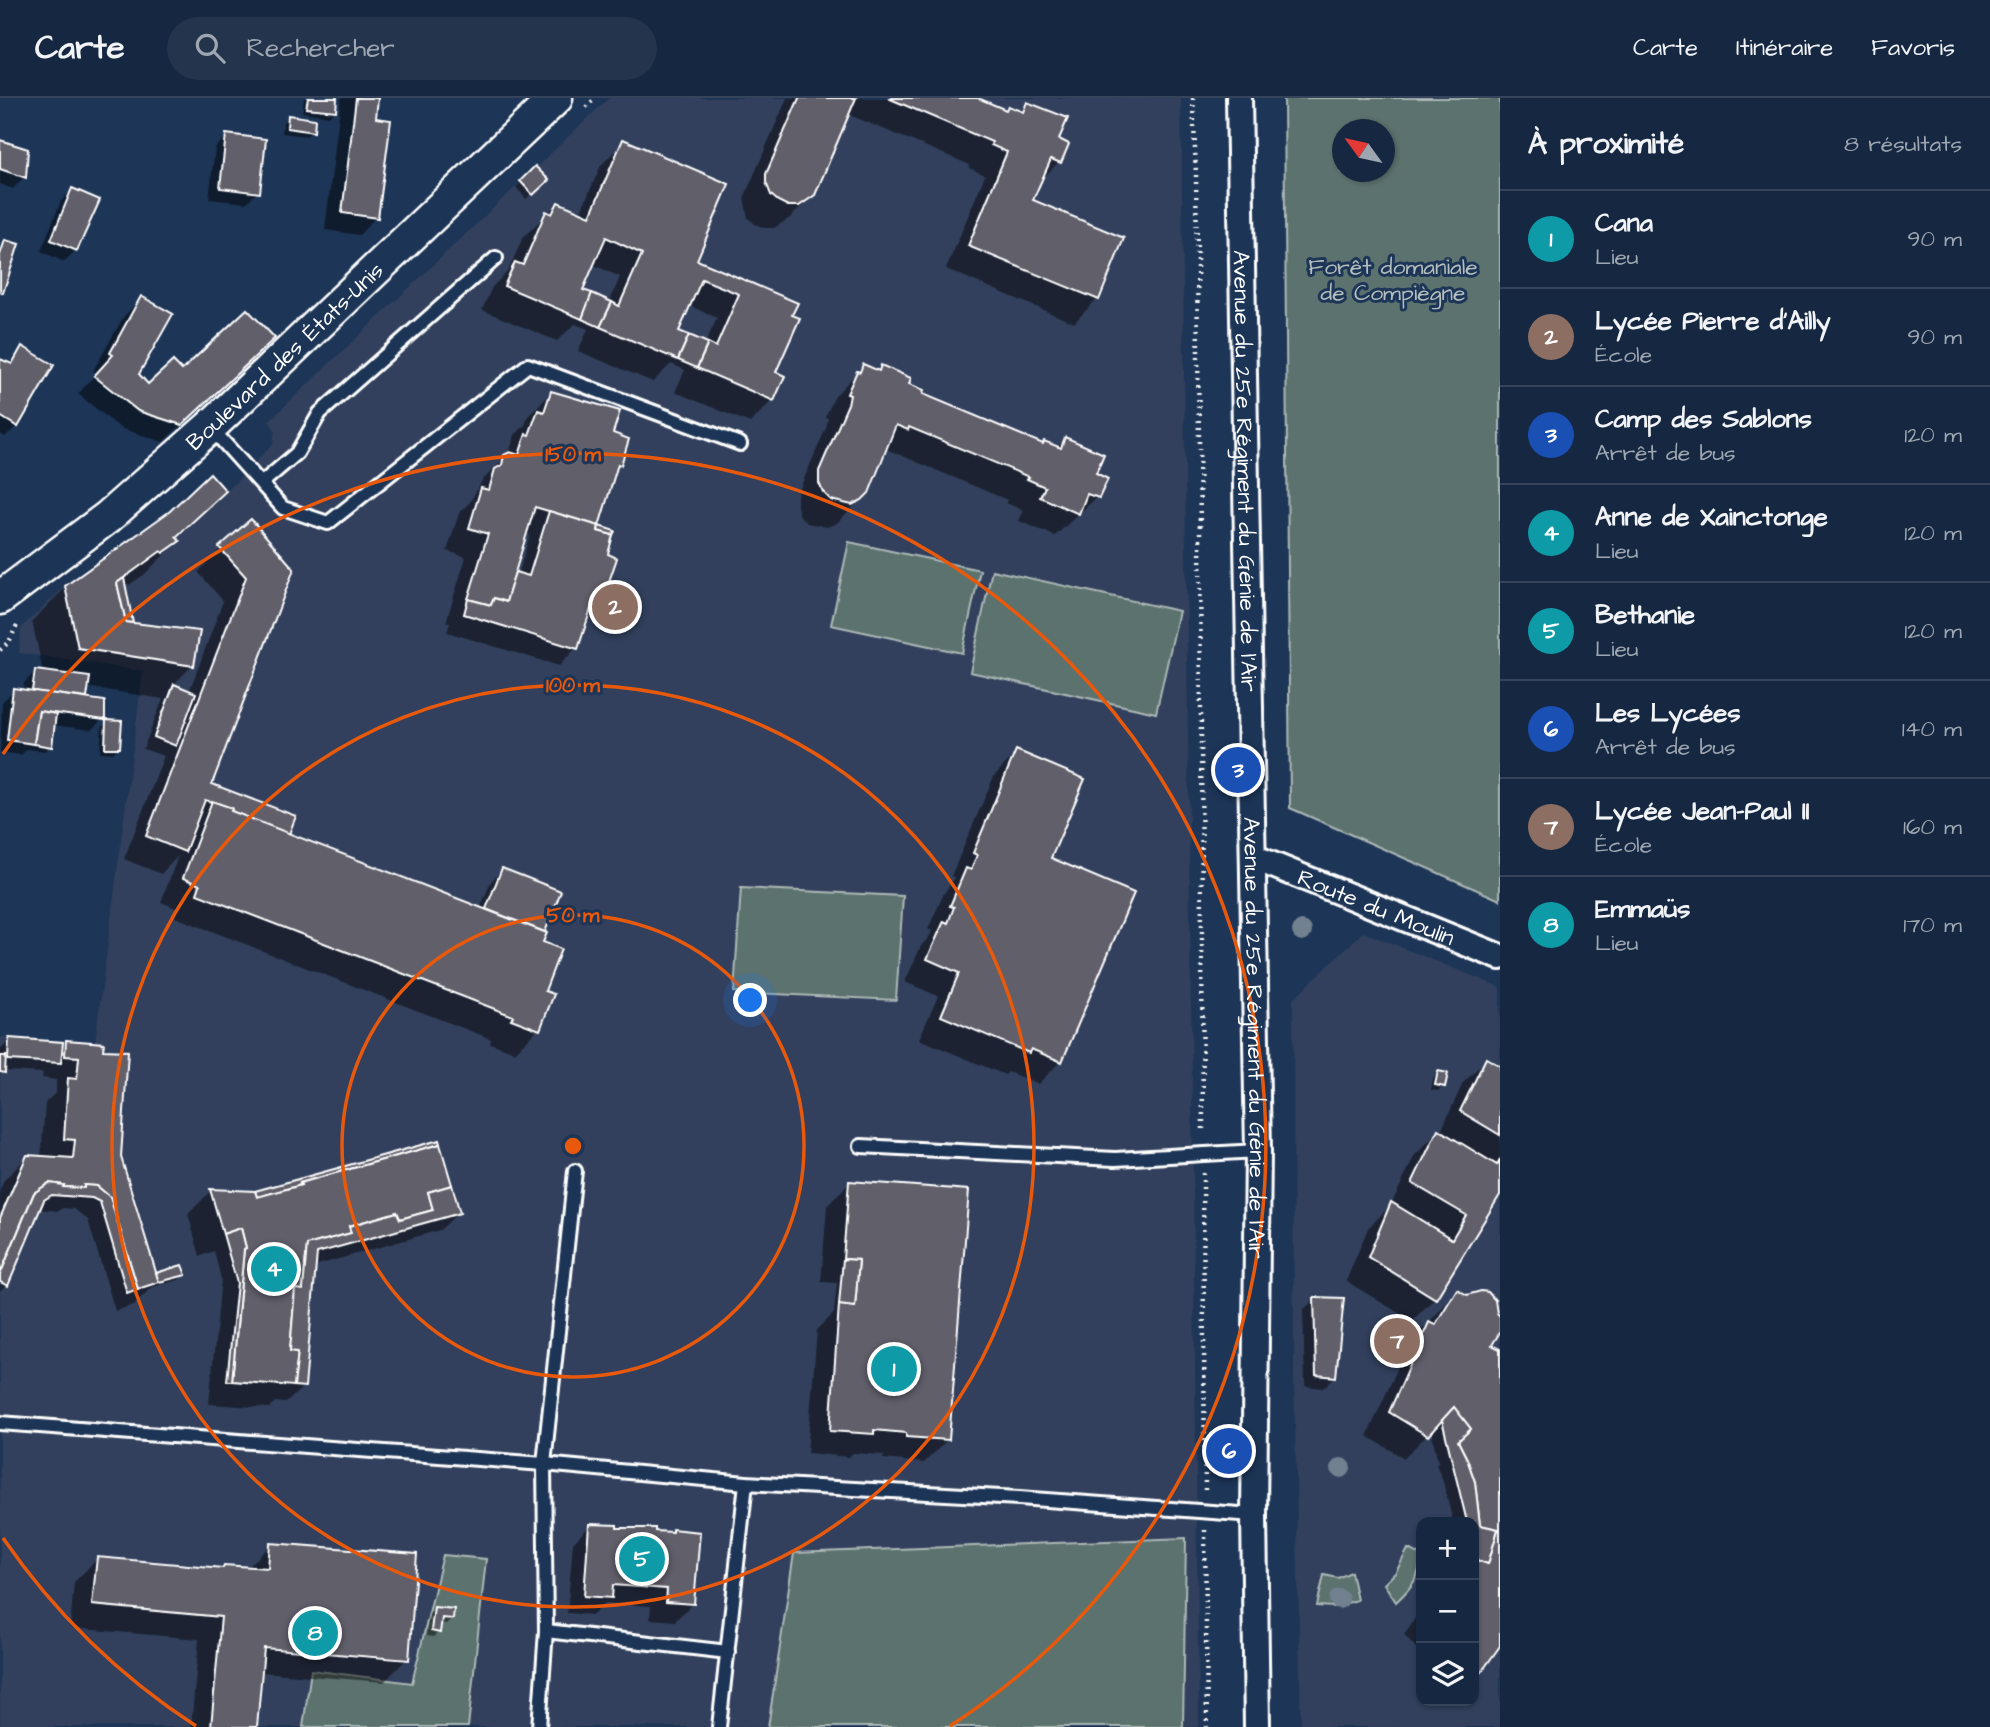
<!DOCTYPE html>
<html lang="fr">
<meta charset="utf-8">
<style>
body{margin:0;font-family:"Architects Daughter",sans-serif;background:#23344c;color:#f1f3f6}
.controls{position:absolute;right:21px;bottom:21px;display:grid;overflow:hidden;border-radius:14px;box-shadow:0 2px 5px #0004}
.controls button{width:63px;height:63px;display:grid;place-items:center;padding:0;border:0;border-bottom:2px solid #35445a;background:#162841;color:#f1f3f6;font:35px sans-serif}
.compass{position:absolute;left:1332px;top:21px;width:63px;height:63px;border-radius:50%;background:#162841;box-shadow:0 2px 5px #0004;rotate:303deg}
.you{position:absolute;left:751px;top:903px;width:24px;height:24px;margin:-18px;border:5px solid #fff;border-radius:50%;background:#1a73e8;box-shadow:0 0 0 10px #1a73e833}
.badge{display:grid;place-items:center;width:46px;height:46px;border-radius:50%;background:#ea580c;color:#fff;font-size:23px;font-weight:700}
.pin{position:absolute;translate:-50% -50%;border:4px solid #fff;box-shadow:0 2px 7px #0006}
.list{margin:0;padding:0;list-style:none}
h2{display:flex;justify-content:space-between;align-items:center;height:91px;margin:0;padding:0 28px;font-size:30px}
h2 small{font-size:23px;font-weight:400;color:#9ea6b1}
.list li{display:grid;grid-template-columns:46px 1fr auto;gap:21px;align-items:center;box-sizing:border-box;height:98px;padding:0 28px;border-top:2px solid #35445a}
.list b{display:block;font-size:26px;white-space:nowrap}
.list p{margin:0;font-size:23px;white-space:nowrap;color:#9ea6b1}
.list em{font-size:23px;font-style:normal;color:#9ea6b1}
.icon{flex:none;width:38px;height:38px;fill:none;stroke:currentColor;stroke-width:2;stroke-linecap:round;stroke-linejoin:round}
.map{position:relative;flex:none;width:1500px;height:1629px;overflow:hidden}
header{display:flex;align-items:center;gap:42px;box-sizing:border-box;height:98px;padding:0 35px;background:#162841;border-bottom:2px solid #35445a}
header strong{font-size:33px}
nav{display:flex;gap:38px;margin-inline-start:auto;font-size:24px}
.search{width:490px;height:63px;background:#23344c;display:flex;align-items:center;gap:18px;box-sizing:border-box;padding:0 24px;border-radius:38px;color:#9ea6b1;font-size:26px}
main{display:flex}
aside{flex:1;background:#162841}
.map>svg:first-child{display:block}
.built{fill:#31415d;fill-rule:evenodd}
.green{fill:#5b726e;stroke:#adb8b6;stroke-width:2;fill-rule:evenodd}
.shadow{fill:#0007;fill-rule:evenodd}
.building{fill:#605e6b;stroke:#fff;stroke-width:2}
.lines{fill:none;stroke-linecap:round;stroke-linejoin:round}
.service-casing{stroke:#fff;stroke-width:18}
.minor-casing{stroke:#fff;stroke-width:30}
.tertiary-casing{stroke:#fff;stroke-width:37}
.path{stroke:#fff;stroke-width:4.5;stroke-dasharray:2 5;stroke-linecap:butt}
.service{stroke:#1d3557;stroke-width:12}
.minor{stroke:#1d3557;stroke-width:24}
.tertiary{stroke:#1d3557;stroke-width:32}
.tree{fill:#718190}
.ring{fill:none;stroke:#e8590c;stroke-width:3.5}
.labels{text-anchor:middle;stroke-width:6;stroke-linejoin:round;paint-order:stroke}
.park-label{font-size:23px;fill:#b5c0be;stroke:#1d3557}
.street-label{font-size:23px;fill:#fff;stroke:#1d3557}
.centre{fill:#e8590c;stroke:#1d3557;stroke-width:3.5}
.ring-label{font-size:21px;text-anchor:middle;font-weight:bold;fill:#e8590c;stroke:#1d3557;stroke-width:6;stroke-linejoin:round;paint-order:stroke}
</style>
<header>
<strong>Carte</strong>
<div class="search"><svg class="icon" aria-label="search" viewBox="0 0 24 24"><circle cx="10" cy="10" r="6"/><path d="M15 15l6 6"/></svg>Rechercher</div>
<nav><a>Carte</a><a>Itinéraire</a><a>Favoris</a></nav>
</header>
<main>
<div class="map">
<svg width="1500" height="1629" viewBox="0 0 1500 1629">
<rect width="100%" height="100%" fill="#1d3557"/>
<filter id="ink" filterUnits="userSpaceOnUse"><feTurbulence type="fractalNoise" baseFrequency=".0143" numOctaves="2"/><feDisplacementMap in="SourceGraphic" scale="14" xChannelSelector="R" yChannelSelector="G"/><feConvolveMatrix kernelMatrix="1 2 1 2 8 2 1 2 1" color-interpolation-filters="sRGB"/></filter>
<g filter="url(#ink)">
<g class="built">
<path d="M609,0H1181L1199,1629H0V939L95,944L143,573L19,555L21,530L65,488L170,413L210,375L227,393L273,346L275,332L269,323Z"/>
<path d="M1363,834L1500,889V1629H1301L1294,1280L1293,901ZM1421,1424H1474V1603H1421Z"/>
</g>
<g class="green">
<path d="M1284,0H1500V802L1290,710ZM1342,32H1384V74H1342Z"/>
<path d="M849,444L980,472L962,555L831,527Z"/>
<path d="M992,472L1179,513L1156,615L970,574Z"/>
<path d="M741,790L903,798L896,902L734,894Z"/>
<path d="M1186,1440L1183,1629H768L794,1455Z"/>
<path d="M1408,1451L1421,1457C1421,1478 1411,1490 1396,1504L1384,1486L1396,1474Z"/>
<path d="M443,1457L486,1461L468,1629H303L311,1572L412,1585Z"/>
<path d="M1351,1474L1357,1502L1334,1509L1317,1508L1324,1477L1338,1480Z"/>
</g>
<g class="shadow">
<path d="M304,0H336L334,13L329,18L302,14Z"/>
<path d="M341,0H376L374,21L376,119L359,137L325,132Z"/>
<path d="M787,0H974L1005,13L1019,15L1028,6L1057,42L1059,64L1039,84L1031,103L1122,141L1097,201L1074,225L946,171L985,77L969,70L970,67L847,16L814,96L790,120L774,130H765L755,126L748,120L744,100Z"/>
<path d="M288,19L312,33L307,38L282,35L283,24Z"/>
<path d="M227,38L258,94L246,105L209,101L215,50Z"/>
<path d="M0,44L24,79L13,91L0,86Z"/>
<path d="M624,44L695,163L790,218L774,275L773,302L750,325L675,294L685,272L671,266L653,284L578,253L588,231L575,226L557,243L482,212L492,189L508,173L523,139L558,106L580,115L601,67ZM592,166L620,179L609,205L581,193ZM688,207L717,220L705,246L677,234Z"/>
<path d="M535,71L546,82L526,101L516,89Z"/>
<path d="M72,92L76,152L64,164L41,153L61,103Z"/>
<path d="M142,201L137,276L148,288L255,257L163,344L120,330L78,296L97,275L93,273L124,218Z"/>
<path d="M22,251L17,328L5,339L0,336V263L9,266Z"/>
<path d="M863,268L877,274L881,269L921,297L1042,348L1056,350L1066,341L1094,376L1097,399L1055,438L1019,423L1023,412L1006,405L1007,402L886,351L868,394L837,425L827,429L807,425L800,418L797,409V397L826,330L828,320L825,319L835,298Z"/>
<path d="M551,295L611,336L620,366L615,371L597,429L616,435L610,442L605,458L602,500L589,513L576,550L559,568L447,534L450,525L446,524L466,459L447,453L459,415L470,404L482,383L509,355L515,337L525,327L528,318ZM525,436L530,437L518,477L513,475Z"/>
<path d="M224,393L175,441L178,443L145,476L129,487L127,485L124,488L132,527L193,567L172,588L189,594L223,503L198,474L221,451L292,471L209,687L287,737L480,811L491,783L503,772L559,794L541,835L543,894L538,931L515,954L490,945L491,941L175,819L178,811L161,804L178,758L161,776L124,761L164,658L143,651L163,601L86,589L85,602L103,621L91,632L53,627L50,648L45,653L27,651L21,657L0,654L2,604L14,592L23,593L24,585L36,573L43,574L32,523L66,489Z"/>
<path d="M107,624L119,649L113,655L100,654L102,629Z"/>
<path d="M1017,654L1049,761L1061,963L1038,986L1008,974L1005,977L919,941L938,898L905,884L921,848L929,839L932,833L928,831L944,795L955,780L951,778L994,678Z"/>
<path d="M10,942L61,950L67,944L101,953L119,1059L155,1177H184L179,1182L152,1189L134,1207L115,1213L88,1122L74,1111L62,1110L59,1113L38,1111L6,1187L0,1193V1092L4,1082L27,1059L41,1060L45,1005L56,994V982L42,980L43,975L4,973L0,977V952Z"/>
<path d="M1486,962L1500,970V1094L1435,1200L1412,1223L1346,1183L1368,1130L1391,1107L1415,1057L1438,1034L1440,1035L1463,985Z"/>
<path d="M1438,975L1443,988L1438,993L1431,992L1433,980Z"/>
<path d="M850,1084L947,1342L924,1365L883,1361L884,1357L853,1355L849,1359L807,1355L817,1232L834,1215L837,1185L821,1184L827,1108Z"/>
<path d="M211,1093L458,1115L440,1132L314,1168L304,1288L286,1305L275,1304L269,1310L209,1306L221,1181L214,1153L200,1158L188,1116Z"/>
<path d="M1457,1193L1500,1220V1231L1490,1247L1500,1253V1544L1474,1579V1424H1453L1442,1380L1436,1367L1438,1364L1431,1333L1404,1360L1367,1338L1407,1249Z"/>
<path d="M1315,1201L1335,1279L1323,1290L1305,1288L1303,1212Z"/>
<path d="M590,1427L615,1432L670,1436L673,1433L693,1505L675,1523L650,1521L651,1508L605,1505L593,1517L567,1515L573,1445Z"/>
<path d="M271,1447L407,1561L384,1584L260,1574L256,1629H191L199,1541L70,1530L74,1484L97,1461L222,1472L247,1470Z"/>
<path d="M434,1511L452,1520L446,1526L440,1525L439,1534L433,1539L426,1538L429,1516Z"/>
<path d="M1421,1512V1556L1404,1536Z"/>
</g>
<g class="building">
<path d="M308,0H337L336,13L306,10Z"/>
<path d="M356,0H378L376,20L391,22L378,120L342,115Z"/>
<path d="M799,0H856L815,97L799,108H788L778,103L771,97L766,84V76Z"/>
<path d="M888,0H978L1006,12L1008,8L1023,14L1027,4L1068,20L1059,41L1069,46L1061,65L1051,61L1033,102L1124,140L1099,202L968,148L1007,54L991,47L992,44Z"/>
<path d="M288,17L315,21L314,34L287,30Z"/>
<path d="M226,36L266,41L260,95L220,90Z"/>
<path d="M623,41L729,86L697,162L798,205L792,217L800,220L776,274L785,278L774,303L697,270L708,245L716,249L739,196L702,181L679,233L689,237L678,262L600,229L612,204L619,208L642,156L606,139L583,192L592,195L582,221L504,188L515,164L523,167L546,113L552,116L558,104L590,118Z"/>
<path d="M0,42L28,51L26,80L0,71Z"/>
<path d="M535,68L549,82L533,97L520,83Z"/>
<path d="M72,90L100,102L77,153L51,142Z"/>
<path d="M5,142L19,146L3,195L0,194V157Z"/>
<path d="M592,195L612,204L600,229L582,221Z"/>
<path d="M141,198L173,216L139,276L148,286L173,263L182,272L247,211L275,240L182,327L138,313L94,278L113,257L110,255Z"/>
<path d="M689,237L708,245L697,270L678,262Z"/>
<path d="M22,248L54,267L18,329L0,318V261L12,266Z"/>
<path d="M863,266L879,273L881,267L911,280L909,286L924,292L923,296L1043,346L1044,343L1061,350L1065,339L1104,356L1096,375L1108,381L1099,400L1087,396L1079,416L1040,399L1045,389L1027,381L1029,379L909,329L908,332L896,327L869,395L862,402L852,407L831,402L823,394L819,385V373L848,306L850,297L847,296L857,273L860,274Z"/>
<path d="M551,293L620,313L613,335L629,341L621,367L618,366L599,428L535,409L506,504L494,500L491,507L468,501L488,436L469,430L481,390L489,392L495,371L502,367L504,357L510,354L519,357L526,336L529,337L538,312L544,314Z"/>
<path d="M210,375L226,393L176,439L180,443L163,455L161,453L117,485L126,524L200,533L194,568L78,550L65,488L170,413Z"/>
<path d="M549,413L599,428L598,433L613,437L608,456L617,460L603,501L595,498L578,551L464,516L468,501L491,507L494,500L506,504L515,474L529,478Z"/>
<path d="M251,421L294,471L212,686L296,718L289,736L231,713L232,710L205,702L185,754L146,738L246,479L219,449Z"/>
<path d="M599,428L615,433L613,437L598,433Z"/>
<path d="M124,480L133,525L126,524L117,485Z"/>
<path d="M35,572L90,579L87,600L32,593Z"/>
<path d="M174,586L196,595L176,648L154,639Z"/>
<path d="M13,590L105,603V622L39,613L34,646L7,642Z"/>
<path d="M39,613L56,616L52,649L34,646Z"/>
<path d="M106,622L122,623L120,650H105Z"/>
<path d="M1016,652L1085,681L1051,760L1134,795L1062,964L1031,951L1029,955L941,918L959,875L927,861L944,823L948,825L954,809L950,808L966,770L971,772L977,757L973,755Z"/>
<path d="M212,703L232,710L231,713L547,835L543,844L561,851L545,893L554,896L540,932L511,921L513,918L197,796L200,787L183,780Z"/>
<path d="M502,770L561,793L545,834L486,811Z"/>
<path d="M9,940L63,944L61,965L8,962Z"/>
<path d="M66,942L104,945L103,952L128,953L121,1059L159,1184L138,1191L110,1099L97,1088L84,1087V1090L63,1089L64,1087L49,1085L34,1095L0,1177V1120L27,1057L73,1060L75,1042L64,1041L68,980L77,981L79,959L65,958Z"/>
<path d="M0,958H6L5,975L0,974Z"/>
<path d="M1486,960L1500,968V1037L1460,1013Z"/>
<path d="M1438,973L1448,975L1445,989L1435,987Z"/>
<path d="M1438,1031L1497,1067L1500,1061V1097L1436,1201L1368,1159L1391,1104L1452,1141L1466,1117L1412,1085Z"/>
<path d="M439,1042L440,1046L300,1085L301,1087L257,1099L255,1093Z"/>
<path d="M440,1046L452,1087L428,1094L433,1112L400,1121L397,1114L349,1128L351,1135L307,1147L303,1192L295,1191L290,1253L298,1254L294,1288L232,1283L244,1151L246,1150L241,1130L223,1136L210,1091L255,1093L257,1099L301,1087L300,1085Z"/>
<path d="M849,1083L969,1092L949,1342L906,1339V1335L874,1332V1336L830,1333L839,1207L855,1209L859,1162L843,1161Z"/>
<path d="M49,1085L64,1087L63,1089L84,1090V1087L97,1088L110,1099L138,1191L127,1195L100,1104L92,1100L52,1097L44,1102L8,1188L0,1184V1177L34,1095Z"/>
<path d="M452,1087L460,1115L317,1155L305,1289L294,1288L298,1254L290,1253L295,1191L303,1192L307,1147L351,1135L349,1128L397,1114L400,1121L433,1112L428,1094Z"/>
<path d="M241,1130L246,1150L244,1151L232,1283H227L237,1185L223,1136Z"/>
<path d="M843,1161L859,1162L855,1209L839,1207Z"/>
<path d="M182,1167L186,1177L159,1184L156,1175Z"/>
<path d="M1457,1191L1467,1197L1481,1193L1488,1194L1495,1202L1497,1215L1500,1218V1234L1492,1247L1500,1251V1548L1480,1576L1474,1569V1461L1488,1466L1498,1431L1480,1427L1475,1384L1467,1361L1458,1343L1471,1331L1454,1309L1428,1338L1389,1314L1429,1224L1435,1227Z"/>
<path d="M1314,1199L1344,1200L1336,1279L1316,1277Z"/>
<path d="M1454,1309L1471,1331L1458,1343L1467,1361L1475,1384L1480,1427L1498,1431L1488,1466L1477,1462L1474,1450V1424H1467L1442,1322Z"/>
<path d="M589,1426L617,1427V1430H655V1433L672,1434V1431L700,1434L694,1506L666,1504L667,1491L613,1487L612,1500L584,1498Z"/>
<path d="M270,1445L417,1456L409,1562L264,1550L257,1629H211L221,1519L92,1507L97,1459L223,1470L224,1467L268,1470Z"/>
<path d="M434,1509L454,1511L453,1521L442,1520L440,1535L431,1533Z"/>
</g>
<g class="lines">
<defs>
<g id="service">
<path d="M210,329L283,410L328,425L528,267L740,346"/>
<path d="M262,385L297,355L320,315L496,160"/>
<path d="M861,1048L1115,1061L1258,1053"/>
<path d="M0,1325L544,1366L746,1385L1019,1400L1254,1417"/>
<path d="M546,1533L728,1554"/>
<path d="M539,1629L546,1533L544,1366L575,1073"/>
<path d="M719,1629L746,1385"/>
</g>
<g id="minor">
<path id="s1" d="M1239,0L1258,1053L1254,1417L1257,1629"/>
<path id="s2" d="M1253,759L1500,859"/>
</g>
<g id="tertiary">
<path id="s3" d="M0,500L108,419L210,329L556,0"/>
</g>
</defs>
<use href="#service" class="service-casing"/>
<use href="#minor" class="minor-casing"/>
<use href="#tertiary" class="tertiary-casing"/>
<g class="path">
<path d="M1193,0L1196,76L1200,432L1203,1035"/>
<path d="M586,9L596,0"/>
<path d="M0,552L9,544L17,527"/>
<path d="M1203,1075L1205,1392"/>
<path d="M1205,1432L1207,1629"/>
</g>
<use href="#service" class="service"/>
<use href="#minor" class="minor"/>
<use href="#tertiary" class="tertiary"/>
</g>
<g class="tree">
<circle cx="1302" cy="833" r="10"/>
<circle cx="1341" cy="1370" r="10"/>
<circle cx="1339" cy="1501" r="10"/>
</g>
</g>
<g class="ring">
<circle cx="573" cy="1048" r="231"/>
<circle cx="573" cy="1048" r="461"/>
<path d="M196 1628A692 692 0 0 1 3 1440M3 656A692 692 0 1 1 950 1628"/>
</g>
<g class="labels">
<g class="park-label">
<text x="1393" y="176">Forêt domaniale<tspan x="1393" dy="26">de Compiègne</tspan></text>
</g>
<g class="street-label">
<text dy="8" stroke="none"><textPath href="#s3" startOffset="374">Boulevard des États-Unis</textPath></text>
<text dy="8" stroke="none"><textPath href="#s1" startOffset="373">Avenue du 25e Régiment du Génie de l'Air</textPath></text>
<text dy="8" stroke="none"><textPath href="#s2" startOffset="133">Route du Moulin</textPath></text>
<text dy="8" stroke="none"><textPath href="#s1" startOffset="940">Avenue du 25e Régiment du Génie de l'Air</textPath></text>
</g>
</g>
<circle cx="573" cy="1048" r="10" class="centre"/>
<g class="ring-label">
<text x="573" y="363">150 m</text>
<text x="573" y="594">100 m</text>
<text x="573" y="824">50 m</text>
</g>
</svg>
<div class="controls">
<button>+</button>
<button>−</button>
<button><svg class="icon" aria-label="layers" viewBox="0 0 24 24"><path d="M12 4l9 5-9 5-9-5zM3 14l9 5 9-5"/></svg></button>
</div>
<svg class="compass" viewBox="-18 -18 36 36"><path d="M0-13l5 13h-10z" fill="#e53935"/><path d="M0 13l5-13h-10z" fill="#9ea6b1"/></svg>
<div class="you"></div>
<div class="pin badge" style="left:894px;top:1271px;background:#0f9aa8">1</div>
<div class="pin badge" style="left:615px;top:509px;background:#8d6e63">2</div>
<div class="pin badge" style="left:1238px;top:672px;background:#1a4fb4">3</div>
<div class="pin badge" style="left:274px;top:1171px;background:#0f9aa8">4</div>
<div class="pin badge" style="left:642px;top:1461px;background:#0f9aa8">5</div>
<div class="pin badge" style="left:1229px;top:1353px;background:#1a4fb4">6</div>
<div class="pin badge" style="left:1397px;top:1243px;background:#8d6e63">7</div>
<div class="pin badge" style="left:315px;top:1535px;background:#0f9aa8">8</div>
</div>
<aside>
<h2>À proximité<small>8 résultats</small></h2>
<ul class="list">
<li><span class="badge" style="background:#0f9aa8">1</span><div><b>Cana</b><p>Lieu</p></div><em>90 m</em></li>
<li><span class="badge" style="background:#8d6e63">2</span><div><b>Lycée Pierre d'Ailly</b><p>École</p></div><em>90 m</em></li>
<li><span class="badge" style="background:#1a4fb4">3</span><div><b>Camp des Sablons</b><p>Arrêt de bus</p></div><em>120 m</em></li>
<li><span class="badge" style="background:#0f9aa8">4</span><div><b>Anne de Xainctonge</b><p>Lieu</p></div><em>120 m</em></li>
<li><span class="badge" style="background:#0f9aa8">5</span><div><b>Bethanie</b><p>Lieu</p></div><em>120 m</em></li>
<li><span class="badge" style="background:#1a4fb4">6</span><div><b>Les Lycées</b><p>Arrêt de bus</p></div><em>140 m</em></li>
<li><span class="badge" style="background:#8d6e63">7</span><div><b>Lycée Jean-Paul II</b><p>École</p></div><em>160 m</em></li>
<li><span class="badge" style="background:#0f9aa8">8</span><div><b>Emmaüs</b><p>Lieu</p></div><em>170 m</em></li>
</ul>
</aside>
</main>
